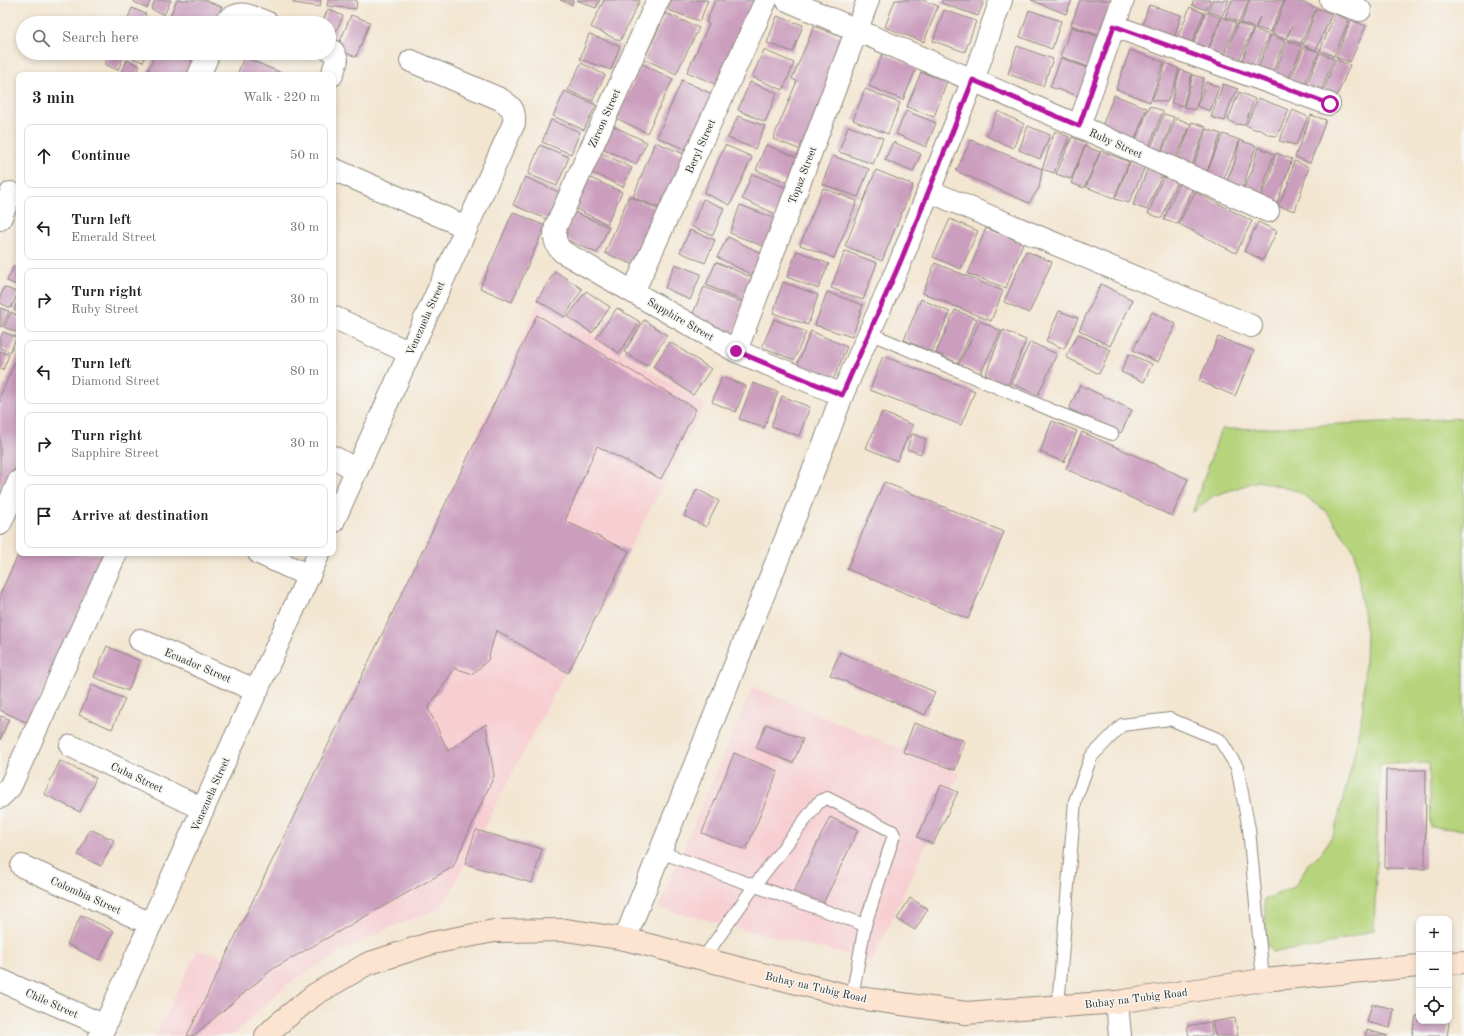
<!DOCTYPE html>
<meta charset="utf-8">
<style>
body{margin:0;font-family:"Old Standard TT",serif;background:#f6f6f6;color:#222}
.controls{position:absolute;right:12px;bottom:12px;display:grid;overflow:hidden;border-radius:8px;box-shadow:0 2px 6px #0003}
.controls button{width:36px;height:36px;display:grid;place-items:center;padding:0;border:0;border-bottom:1px solid #e0e0e0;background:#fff;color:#222;font:20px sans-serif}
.stop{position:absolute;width:12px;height:12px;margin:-9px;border:3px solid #b5179e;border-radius:50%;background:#fff}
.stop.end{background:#b5179e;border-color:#fff;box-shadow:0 1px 4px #0008}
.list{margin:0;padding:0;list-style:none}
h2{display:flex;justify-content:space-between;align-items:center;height:52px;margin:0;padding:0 16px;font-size:17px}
h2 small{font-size:13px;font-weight:400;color:#767676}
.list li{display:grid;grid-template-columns:26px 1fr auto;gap:12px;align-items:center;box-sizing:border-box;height:64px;margin:0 8px 8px;padding:0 8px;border:1px solid #e0e0e0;border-radius:8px}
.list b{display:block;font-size:15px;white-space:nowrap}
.list p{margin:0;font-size:13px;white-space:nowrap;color:#767676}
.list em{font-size:13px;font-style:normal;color:#767676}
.icon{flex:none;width:22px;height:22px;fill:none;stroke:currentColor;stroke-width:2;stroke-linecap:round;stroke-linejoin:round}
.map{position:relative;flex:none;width:1464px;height:1036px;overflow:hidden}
.search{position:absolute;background:#fff;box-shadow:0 2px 6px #0003;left:16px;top:16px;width:320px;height:44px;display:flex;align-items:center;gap:10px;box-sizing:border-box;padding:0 14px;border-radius:22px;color:#767676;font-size:15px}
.panel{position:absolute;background:#fff;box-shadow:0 2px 6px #0003;left:16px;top:72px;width:320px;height:484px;border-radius:8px}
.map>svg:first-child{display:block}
.built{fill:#f7cfd3}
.green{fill:#b6d47b;stroke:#708053}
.building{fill:#cb9ebe}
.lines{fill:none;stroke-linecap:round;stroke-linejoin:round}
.lane-casing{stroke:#8f887e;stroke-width:14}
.street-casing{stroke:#8f887e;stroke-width:24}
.secondary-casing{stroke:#8f887e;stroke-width:24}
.lane{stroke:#fff;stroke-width:12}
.street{stroke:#fff;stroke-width:22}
.secondary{stroke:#fde4d1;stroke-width:22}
.route{stroke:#b5179e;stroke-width:5}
.labels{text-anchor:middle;stroke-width:3;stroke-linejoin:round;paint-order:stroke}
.street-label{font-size:11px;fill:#2b2b2b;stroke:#f6f6f2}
</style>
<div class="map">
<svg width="1464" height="1036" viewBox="0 0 1464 1036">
<rect width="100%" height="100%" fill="#f6f6f2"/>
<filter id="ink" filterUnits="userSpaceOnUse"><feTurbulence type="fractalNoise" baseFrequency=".025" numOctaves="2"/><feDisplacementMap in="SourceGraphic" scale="8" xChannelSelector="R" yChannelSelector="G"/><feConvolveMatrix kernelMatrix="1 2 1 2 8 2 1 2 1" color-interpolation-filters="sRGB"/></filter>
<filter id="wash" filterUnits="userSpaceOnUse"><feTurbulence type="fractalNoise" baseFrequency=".012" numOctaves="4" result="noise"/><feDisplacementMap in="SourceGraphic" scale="16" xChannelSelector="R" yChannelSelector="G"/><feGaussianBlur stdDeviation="0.9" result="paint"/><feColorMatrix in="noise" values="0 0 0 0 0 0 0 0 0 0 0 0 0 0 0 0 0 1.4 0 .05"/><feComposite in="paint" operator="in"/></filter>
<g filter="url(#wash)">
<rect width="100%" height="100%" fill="#f3e6d1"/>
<g class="built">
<path d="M539,302L705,404L449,895L442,908L392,927L341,952L287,984L232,1036H155L198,950L232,959Z"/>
<path d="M753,687L960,774L872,961L658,908Z"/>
</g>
<path class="green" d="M1464,418V830L1431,827L1429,763L1380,764L1374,930L1317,947L1272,952L1267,943L1264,900L1295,886L1308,864L1321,853L1334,833L1352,765L1363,709L1366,634L1355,552L1326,511L1298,491L1258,481L1213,496L1192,513L1221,429H1236Z"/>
<g id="blocks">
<g class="building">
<path d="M135,0H151L147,8L134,2Z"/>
<path d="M155,0H171L164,15L151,9Z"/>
<path d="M177,0H205L222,7L215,23H167Z"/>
<path d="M294,0H321L320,7L293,3Z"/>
<path d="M328,0H357L356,9L327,6Z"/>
<path d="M560,0H573L572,5Z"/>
<path d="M577,0H600L596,8Z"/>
<path d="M604,0H640L620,41L591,27Z"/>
<path d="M672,0H708L700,21L668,10Z"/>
<path d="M715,0H755L717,85L687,72L709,24L706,23Z"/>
<path d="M895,0H923L938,6L924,42L885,27Z"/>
<path d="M942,0H984L978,16L941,3Z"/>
<path d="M1031,0H1072L1066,14Z"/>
<path d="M1080,0H1112L1099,36L1071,25Z"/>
<path d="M1194,0H1210L1206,10L1192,5Z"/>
<path d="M1212,0H1229L1222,16L1208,11Z"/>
<path d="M1232,0H1249L1239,22L1225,17Z"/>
<path d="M1250,0H1284L1270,32L1256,28L1260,17L1255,28L1241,23Z"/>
<path d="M1285,0H1293L1301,3L1302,2L1316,8L1301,44L1287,39L1292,26L1285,39L1272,34Z"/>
<path d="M1149,5L1181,15L1173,42L1140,31Z"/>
<path d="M1190,7L1204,13L1189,49L1175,44Z"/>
<path d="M132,8L146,14L142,23H126Z"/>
<path d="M1317,8L1332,14L1316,50L1303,45Z"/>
<path d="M328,9L343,16L331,43L329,42V23H322Z"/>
<path d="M944,10L976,21L965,52L933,41Z"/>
<path d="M1029,10L1061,21L1052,49L1020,37Z"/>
<path d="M1206,12L1221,18L1206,54L1191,49Z"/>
<path d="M666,13L699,28L676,74L644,59Z"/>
<path d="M1335,14L1349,20L1334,56L1320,51Z"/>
<path d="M351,15L370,22L356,57L337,49Z"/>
<path d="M777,16L803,25L793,52L767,43Z"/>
<path d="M148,17L162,23H145Z"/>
<path d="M1222,17L1236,23L1221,59L1207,54Z"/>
<path d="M1351,20L1366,26L1350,62L1336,57Z"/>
<path d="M1238,23L1253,29L1237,65L1223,60Z"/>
<path d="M814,26L848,40L806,152L773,139L797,81L792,79Z"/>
<path d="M1072,27L1100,37L1088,67L1060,56Z"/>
<path d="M1254,29L1269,35L1253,71L1240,66Z"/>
<path d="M589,34L620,46L611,70L580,59Z"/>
<path d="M1271,35L1285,41L1270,77L1256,72Z"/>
<path d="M1288,41L1302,47L1287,83L1272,78Z"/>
<path d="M1017,46L1053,59L1043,86L1008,74Z"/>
<path d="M1304,47L1319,52L1303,88L1289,84Z"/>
<path d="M764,50L794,63L783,90L752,77Z"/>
<path d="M1130,50L1164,62L1150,102L1116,89Z"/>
<path d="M109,53H119L124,55L118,70L105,65Z"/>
<path d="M131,53H147L143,62L129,57Z"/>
<path d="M156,53H175L199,64L194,75H146Z"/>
<path d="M883,53L917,67L903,100L869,86Z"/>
<path d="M1320,53L1334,59L1319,95L1305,90Z"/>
<path d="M244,57L286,75H237Z"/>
<path d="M1061,58L1088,68L1078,96L1050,87Z"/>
<path d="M1336,59L1350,65L1335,101L1321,96Z"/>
<path d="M127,60L140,66L136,75H120Z"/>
<path d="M581,63L605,75L592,101L568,90Z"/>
<path d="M1166,63L1179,69L1174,86L1167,102L1152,100Z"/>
<path d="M642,64L673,79L647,133L616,118Z"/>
<path d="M1180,70L1192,74L1183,106L1171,103Z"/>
<path d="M921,72L947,81L934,117L907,107Z"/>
<path d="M1193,75L1204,78L1195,110L1184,107Z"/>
<path d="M682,80L714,95L689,151L657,137Z"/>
<path d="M750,82L777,93L765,122L738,110Z"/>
<path d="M1206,82L1219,87L1210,111L1197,106Z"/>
<path d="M1223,84L1238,89L1230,104L1225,121L1211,117Z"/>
<path d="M865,89L900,103L888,134L853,120Z"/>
<path d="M565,91L596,105L584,130L553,116Z"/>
<path d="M1239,92L1255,99L1244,125L1235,124L1228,120Z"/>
<path d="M1114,95L1147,108L1133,144L1100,131Z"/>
<path d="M1258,98L1289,110L1277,136L1269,135L1261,130L1254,129L1246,125Z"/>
<path d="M1150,106L1163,111L1148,149L1134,143Z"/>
<path d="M1293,110L1308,117L1296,145L1279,141Z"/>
<path d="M906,111L936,123L926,147L896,134Z"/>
<path d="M998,111L1024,124L1013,148L986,136Z"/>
<path d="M1164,114L1174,117L1160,154L1150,150Z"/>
<path d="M1311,115L1326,120L1310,163L1295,157Z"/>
<path d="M738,116L765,126L755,149L728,138Z"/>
<path d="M1176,118L1191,124L1175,160L1161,155Z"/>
<path d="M551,120L580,132L571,154L542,142Z"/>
<path d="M1192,122L1206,127L1191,167L1177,162Z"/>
<path d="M613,126L647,142L636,164L602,148Z"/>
<path d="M848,126L883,138L873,164L839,152Z"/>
<path d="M1028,126L1050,135L1040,159L1019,150Z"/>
<path d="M1207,129L1221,134L1206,174L1192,169Z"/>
<path d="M1055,131L1069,137L1054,173L1042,169Z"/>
<path d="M1223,134L1256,146L1242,190L1225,185L1234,164L1240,140L1223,181L1205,177Z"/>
<path d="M1072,137L1086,143L1071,179L1056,174Z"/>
<path d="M971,140L1042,169L1039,188L1029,203L956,171Z"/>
<path d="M655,142L689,156L667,211L633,197Z"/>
<path d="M893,142L921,154L913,172L885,160Z"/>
<path d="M540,145L569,157L557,186L528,174Z"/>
<path d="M725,145L752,157L730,205L704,193Z"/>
<path d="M766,145L799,158L789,183L756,170Z"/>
<path d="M1085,146L1100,152L1084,188L1071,183Z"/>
<path d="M1258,147L1274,154L1260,197L1242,192L1252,171Z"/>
<path d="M598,151L632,168L623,187L589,171Z"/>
<path d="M1101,151L1129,162L1114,198L1086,187Z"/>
<path d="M1276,153L1292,159L1277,203L1260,198L1270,176Z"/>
<path d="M833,156L869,169L858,197L822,184Z"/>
<path d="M1294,161L1309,167L1295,211L1278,206L1288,185Z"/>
<path d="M1130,162L1145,167L1129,203L1115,199Z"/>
<path d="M1148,168L1162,174L1147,210L1133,205Z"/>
<path d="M876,170L913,185L882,261L845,246Z"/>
<path d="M752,174L787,188L776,214L742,199Z"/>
<path d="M586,176L622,192L607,224L572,207Z"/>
<path d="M525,177L561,193L549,220L513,205Z"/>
<path d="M1163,177L1177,182L1162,218L1148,214Z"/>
<path d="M1179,183L1193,188L1178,224L1164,220Z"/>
<path d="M823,188L857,201L834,258L800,245Z"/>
<path d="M1195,192L1252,221L1236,253L1179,224Z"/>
<path d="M629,196L664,212L639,267L605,253Z"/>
<path d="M703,199L724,208L713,235L692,227Z"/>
<path d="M740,205L779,220L768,248L730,233Z"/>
<path d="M513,212L545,226L512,302L480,288Z"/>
<path d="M574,212L609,227L597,253L563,238Z"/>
<path d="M950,219L978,231L961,269L933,257Z"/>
<path d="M1258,222L1277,231L1263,260L1244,251Z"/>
<path d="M986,228L1023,243L1006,288L968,274Z"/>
<path d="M690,230L715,240L705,263L680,252Z"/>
<path d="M728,237L763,254L752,275L717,257Z"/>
<path d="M797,251L829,264L818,289L787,277Z"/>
<path d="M845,251L877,263L863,300L831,288Z"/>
<path d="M1026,251L1052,262L1029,313L1004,302Z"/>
<path d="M716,262L753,278L743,301L706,285Z"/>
<path d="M935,263L1003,291L991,321L923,293Z"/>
<path d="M675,264L701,274L690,300L665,288Z"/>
<path d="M14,266L19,268V286L7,281Z"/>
<path d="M555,271L582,289L565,317L537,300Z"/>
<path d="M783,282L818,295L808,325L773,313Z"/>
<path d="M1101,284L1133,300L1110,346L1079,330Z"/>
<path d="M4,287L18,293L11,308L0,303V297Z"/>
<path d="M704,287L745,304L732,336L691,318Z"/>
<path d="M586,291L610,307L592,333L568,317Z"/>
<path d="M827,292L863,305L852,337L815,325Z"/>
<path d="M19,297V312L14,310Z"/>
<path d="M921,299L950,312L932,352L904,340Z"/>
<path d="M0,308L9,311L2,327L0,326Z"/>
<path d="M617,308L640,322L619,353L596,338Z"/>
<path d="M955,310L977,319L958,363L936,353Z"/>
<path d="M1059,311L1078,318L1064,349L1046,341Z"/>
<path d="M11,312L19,316L18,333L4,327Z"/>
<path d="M1152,312L1176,324L1158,362L1133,350Z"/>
<path d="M537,315L696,409L661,479L597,446L565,521L629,551L568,673L496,630L488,660L473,674L455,668L428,708L448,751L486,724L494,776L453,867L274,968L193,1036H187Z"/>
<path d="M774,319L806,332L794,360L762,347Z"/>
<path d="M644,320L667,335L647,366L624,352Z"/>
<path d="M980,321L1001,331L980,374L959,364Z"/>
<path d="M1003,330L1026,340L1008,385L985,375Z"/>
<path d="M811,331L847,347L833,380L797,365Z"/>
<path d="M3,332L17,337L10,352L0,348V338Z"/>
<path d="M1078,334L1111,350L1099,374L1066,357Z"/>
<path d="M1218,337L1254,351L1235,396L1199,381Z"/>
<path d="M670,342L711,369L693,395L653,367Z"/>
<path d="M1030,342L1057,354L1038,395L1011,383Z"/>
<path d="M0,351L9,355L3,370L0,369Z"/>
<path d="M19,353V461L0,504V396Z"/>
<path d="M1129,354L1152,364L1144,382L1121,372Z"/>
<path d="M883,356L975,391L961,425L870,390Z"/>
<path d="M722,377L746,386L736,412L712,402Z"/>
<path d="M753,383L778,392L764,428L739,419Z"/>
<path d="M1080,385L1132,410L1121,433L1069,409Z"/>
<path d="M782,396L810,407L799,436L771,426Z"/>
<path d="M882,412L913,425L897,461L866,448Z"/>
<path d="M1052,421L1077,431L1064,462L1040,452Z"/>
<path d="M1082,432L1188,479L1172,516L1066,469Z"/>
<path d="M912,434L926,439L921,454L907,449Z"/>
<path d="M884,482L1004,532L968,619L847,569Z"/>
<path d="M697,489L719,501L706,527L684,516Z"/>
<path d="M19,553H106L28,723L0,710V594Z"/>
<path d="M107,646L140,661L128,691L94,677Z"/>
<path d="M840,652L935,692L925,715L830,675Z"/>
<path d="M92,685L125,699L112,729L79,715Z"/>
<path d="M0,716L9,719L0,740Z"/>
<path d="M914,723L965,741L955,770L903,752Z"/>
<path d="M766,724L803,739L793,763L756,748Z"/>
<path d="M734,753L778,771L746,850L702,833Z"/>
<path d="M60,761L96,778L80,812L44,794Z"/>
<path d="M1386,770H1426L1425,869L1385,868Z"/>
<path d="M941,785L958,792L933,844L917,837Z"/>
<path d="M830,817L858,830L822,906L793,893Z"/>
<path d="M90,829L114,840L101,866L78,855Z"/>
<path d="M476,830L542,849L532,883L465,864Z"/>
<path d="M910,898L928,909L915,930L897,919Z"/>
<path d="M81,915L114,931L99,960L67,944Z"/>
<path d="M1372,1004L1394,1009L1390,1028L1367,1022Z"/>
<path d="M1416,1016H1419V1021H1442L1449,1023L1447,1036H1412Z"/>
<path d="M1235,1018L1238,1036H1215L1212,1022Z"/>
<path d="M1210,1022L1212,1036H1189L1187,1026Z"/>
<path d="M1367,1030L1388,1036H1365Z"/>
</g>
</g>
</g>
<g filter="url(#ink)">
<use href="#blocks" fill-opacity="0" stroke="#8f887e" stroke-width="1"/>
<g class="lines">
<defs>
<g id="lane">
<path d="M869,333L1058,413L1112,434"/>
<path d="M660,852L865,925"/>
<path d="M703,959L755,885L818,803L822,800L827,798L892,831L894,835L865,925L852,997"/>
<path d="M1058,1006L1075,801L1091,757L1122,725L1170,719L1220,740L1237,767L1249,829L1263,980"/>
</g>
<g id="street">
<path d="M658,0L556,226C554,237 554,244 563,252L736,351L842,395"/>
<path d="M787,0L1079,126L1268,211"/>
<path d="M1331,0L1360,10"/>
<path d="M224,23C241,8 249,16 268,23"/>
<path d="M1114,26L1329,104"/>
<path d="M329,49L333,51L337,60L332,75"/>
<path d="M199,75L209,53"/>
<path d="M1079,126L1123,0"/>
<path d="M333,169L466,227"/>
<path d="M929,191L1251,326"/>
<path d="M0,219L11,193"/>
<path d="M633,292L766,0"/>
<path d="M333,317L410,353"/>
<path d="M736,351L868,0"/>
<path d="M333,457L357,470"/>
<path d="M333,522L514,123C515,109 511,106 500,99L411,61"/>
<path d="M0,524L19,481"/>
<path d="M259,553L309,576"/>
<path d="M140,640L257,691"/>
<path d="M71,746L203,809"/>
<path d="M0,797L10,787L116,553"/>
<path d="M22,866L151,924"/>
<path d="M625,939L826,439L842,395L902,258L973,80L1001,0"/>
<path d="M0,980L105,1026"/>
<path d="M1117,1002L1120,1036"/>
<path d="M100,1036L319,553"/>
</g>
<g id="secondary">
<path d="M1449,963L1464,962"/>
<path d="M266,1036L277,1025L314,995L367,964L432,943L494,931L566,930L625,939L852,997L966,1013L1117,1002L1263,980L1419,966"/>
</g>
</defs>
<use href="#lane" class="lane-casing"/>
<use href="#street" class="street-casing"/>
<use href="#secondary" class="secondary-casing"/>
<use href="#lane" class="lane"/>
<use href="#street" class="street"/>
<use href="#secondary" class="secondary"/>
</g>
</g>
<g class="lines" filter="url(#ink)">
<path class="route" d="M736,351L842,395L902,258L973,80L1079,126L1114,26L1330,104"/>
</g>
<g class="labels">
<g class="street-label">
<text transform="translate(604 118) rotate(-66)" y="4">Zircon Street</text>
<text transform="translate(1116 143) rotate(24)" y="4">Ruby Street</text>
<text transform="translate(700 146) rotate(-66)" y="4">Beryl Street</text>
<text transform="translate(802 175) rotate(-69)" y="4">Topaz Street</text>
<text transform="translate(425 318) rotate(-66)" y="4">Venezuela Street</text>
<text transform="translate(681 319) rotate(30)" y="4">Sapphire Street</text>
<text transform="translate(198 665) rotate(23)" y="4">Ecuador Street</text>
<text transform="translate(137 777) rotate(25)" y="4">Cuba Street</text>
<text transform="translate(210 794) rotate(-66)" y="4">Venezuela Street</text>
<text transform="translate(86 895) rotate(24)" y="4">Colombia Street</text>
<text transform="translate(816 987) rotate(13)" y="4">Buhay na Tubig Road</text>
<text transform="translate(1136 998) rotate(-7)" y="4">Buhay na Tubig Road</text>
<text transform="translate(52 1003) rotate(24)" y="4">Chile Street</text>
</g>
</g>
</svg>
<div class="controls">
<button>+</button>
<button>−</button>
<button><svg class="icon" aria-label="locate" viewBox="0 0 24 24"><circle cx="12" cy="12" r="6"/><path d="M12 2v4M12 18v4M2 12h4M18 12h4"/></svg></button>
</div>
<div class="stop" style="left:1330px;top:104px"></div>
<div class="stop end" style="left:736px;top:351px"></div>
<div class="search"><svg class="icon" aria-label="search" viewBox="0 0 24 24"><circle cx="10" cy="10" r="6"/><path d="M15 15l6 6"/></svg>Search here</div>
<section class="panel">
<h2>3 min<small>Walk · 220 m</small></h2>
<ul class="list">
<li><svg class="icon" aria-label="ahead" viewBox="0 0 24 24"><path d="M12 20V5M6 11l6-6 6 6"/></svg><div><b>Continue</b></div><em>50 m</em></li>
<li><svg class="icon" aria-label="left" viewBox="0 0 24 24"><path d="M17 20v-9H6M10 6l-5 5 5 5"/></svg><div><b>Turn left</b><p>Emerald Street</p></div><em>30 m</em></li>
<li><svg class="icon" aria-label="right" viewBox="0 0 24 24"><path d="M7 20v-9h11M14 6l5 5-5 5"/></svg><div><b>Turn right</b><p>Ruby Street</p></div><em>30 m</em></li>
<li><svg class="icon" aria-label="left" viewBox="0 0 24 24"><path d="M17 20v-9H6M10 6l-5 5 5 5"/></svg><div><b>Turn left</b><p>Diamond Street</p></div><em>80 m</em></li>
<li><svg class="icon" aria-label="right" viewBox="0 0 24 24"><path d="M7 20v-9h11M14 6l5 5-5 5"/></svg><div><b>Turn right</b><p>Sapphire Street</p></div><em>30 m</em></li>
<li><svg class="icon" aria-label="arrive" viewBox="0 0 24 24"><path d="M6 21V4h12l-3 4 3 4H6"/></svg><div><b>Arrive at destination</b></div></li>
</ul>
</section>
</div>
